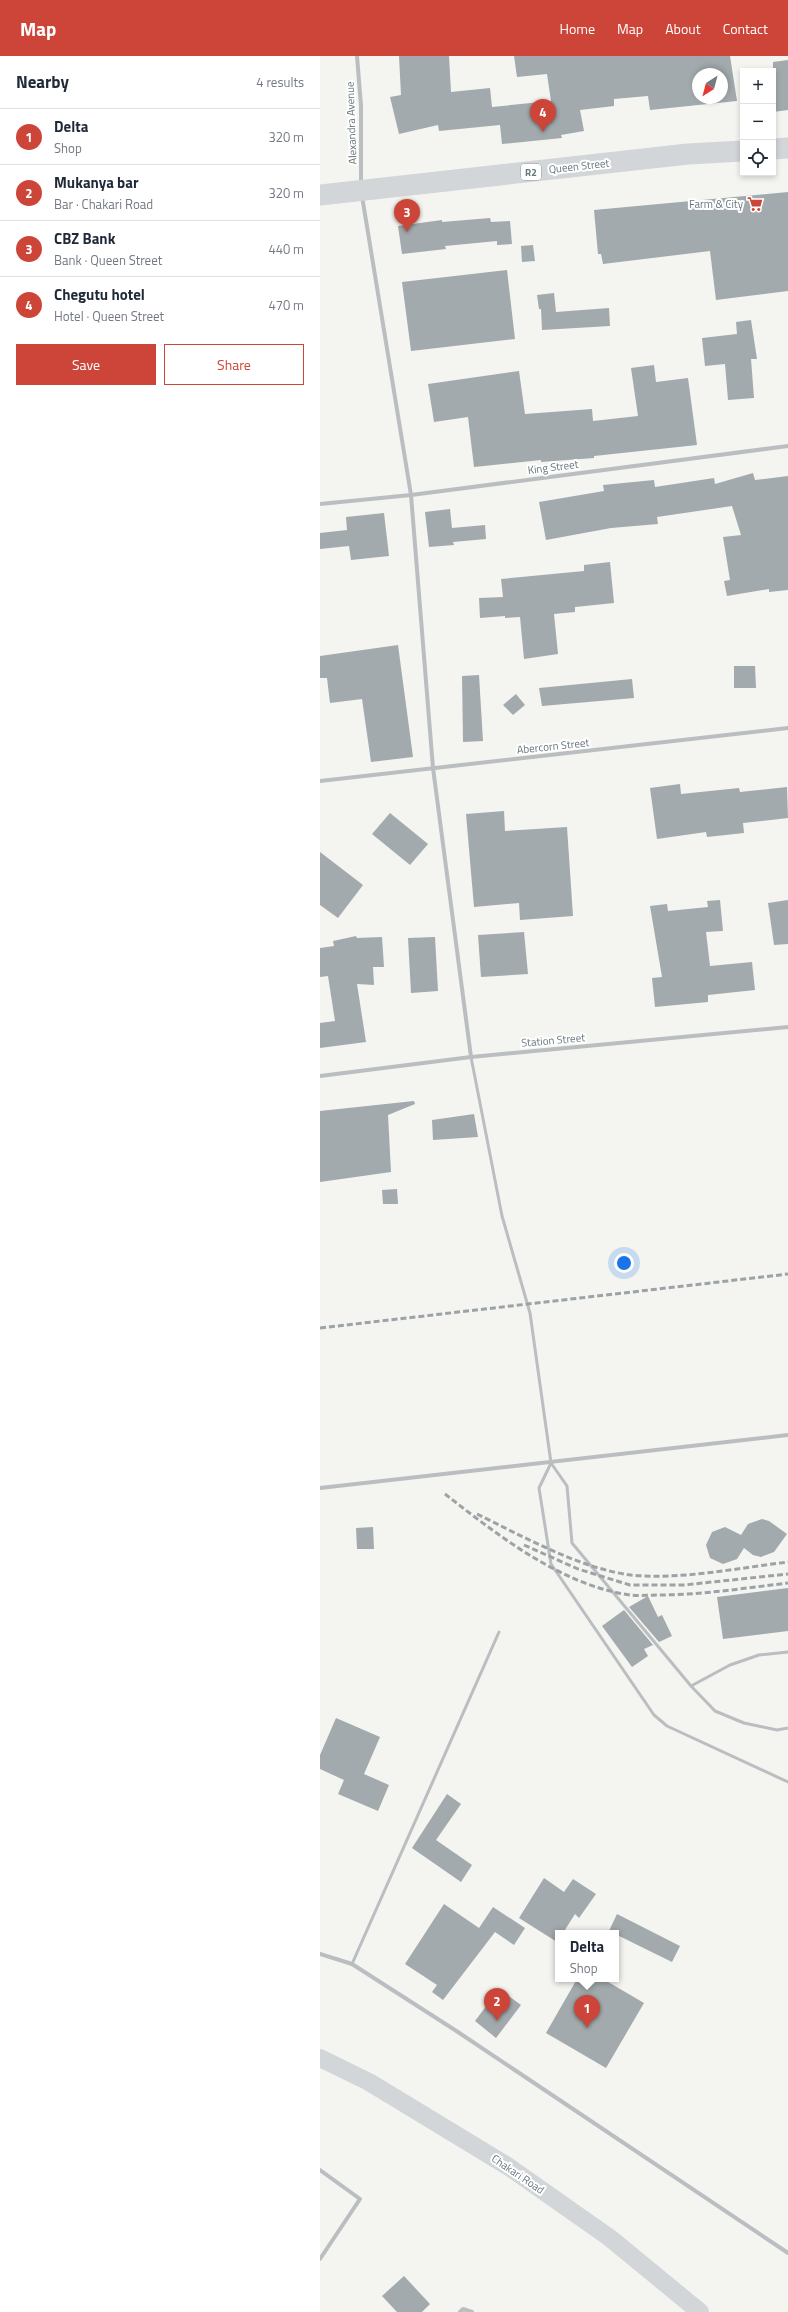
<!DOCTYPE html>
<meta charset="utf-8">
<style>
body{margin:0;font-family:"Titillium Web",sans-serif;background:#f2f2f3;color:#1f2937}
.controls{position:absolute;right:12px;top:12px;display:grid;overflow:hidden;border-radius:0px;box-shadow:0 2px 6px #0003}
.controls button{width:36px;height:36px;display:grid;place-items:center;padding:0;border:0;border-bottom:1px solid #e0e1e3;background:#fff;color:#1f2937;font:20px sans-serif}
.compass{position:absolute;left:372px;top:12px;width:36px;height:36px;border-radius:50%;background:#fff;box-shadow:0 2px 6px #0003;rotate:216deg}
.you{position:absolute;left:304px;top:1207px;width:14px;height:14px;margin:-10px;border:3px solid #fff;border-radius:50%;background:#1a73e8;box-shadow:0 0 0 6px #1a73e833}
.badge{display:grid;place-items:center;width:26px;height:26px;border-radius:50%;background:#cd4538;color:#fff;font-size:13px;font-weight:700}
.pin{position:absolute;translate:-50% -33px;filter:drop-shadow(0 1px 2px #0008)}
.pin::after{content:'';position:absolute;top:21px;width:14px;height:12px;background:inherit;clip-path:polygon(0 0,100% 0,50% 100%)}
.popup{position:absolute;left:235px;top:1874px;width:64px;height:52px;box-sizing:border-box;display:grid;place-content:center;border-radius:0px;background:#fff;filter:drop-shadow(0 1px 3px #0005);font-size:13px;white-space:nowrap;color:#747a83}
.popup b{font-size:15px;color:#1f2937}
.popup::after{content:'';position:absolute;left:50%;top:100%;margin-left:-8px;border:8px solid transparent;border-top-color:#fff}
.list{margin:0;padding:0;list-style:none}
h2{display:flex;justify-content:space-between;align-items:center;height:52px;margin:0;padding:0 16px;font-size:17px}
h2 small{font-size:13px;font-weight:400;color:#747a83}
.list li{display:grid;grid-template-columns:26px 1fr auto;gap:12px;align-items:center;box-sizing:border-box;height:56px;padding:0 16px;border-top:1px solid #e0e1e3}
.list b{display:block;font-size:15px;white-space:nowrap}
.list p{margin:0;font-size:13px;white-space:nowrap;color:#747a83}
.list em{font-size:13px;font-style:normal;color:#747a83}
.actions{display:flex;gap:8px;padding:12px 16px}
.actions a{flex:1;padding:9px 0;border:1px solid #cd4538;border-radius:0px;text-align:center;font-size:14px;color:#cd4538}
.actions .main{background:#cd4538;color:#fff}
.icon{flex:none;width:22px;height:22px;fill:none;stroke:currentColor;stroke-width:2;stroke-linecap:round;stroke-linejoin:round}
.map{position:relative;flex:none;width:468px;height:2256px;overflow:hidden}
header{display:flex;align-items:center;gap:24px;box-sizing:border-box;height:56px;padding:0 20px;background:#cd4538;color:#fff}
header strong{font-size:19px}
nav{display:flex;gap:22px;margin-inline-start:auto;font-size:14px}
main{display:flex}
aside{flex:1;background:#fff}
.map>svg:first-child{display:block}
.building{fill:#a2aaad;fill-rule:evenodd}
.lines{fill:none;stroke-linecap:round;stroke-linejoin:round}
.service{stroke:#babec0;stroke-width:3}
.minor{stroke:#babec0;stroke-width:4}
.secondary{stroke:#d2d6d9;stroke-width:18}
.trunk{stroke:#d2d6d9;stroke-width:21}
.rail{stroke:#9ca3a6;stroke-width:3;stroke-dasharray:6 3;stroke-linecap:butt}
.labels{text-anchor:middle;stroke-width:4;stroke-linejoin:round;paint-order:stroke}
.shield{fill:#fff;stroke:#95a0a5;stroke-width:1}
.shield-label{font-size:10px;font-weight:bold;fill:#67777e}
.street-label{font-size:11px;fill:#67777e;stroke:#fff}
.poi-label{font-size:11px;fill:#67777e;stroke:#fff;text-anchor:end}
</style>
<header>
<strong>Map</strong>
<nav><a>Home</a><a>Map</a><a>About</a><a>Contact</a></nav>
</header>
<main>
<aside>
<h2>Nearby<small>4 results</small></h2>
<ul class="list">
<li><span class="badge">1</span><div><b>Delta</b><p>Shop</p></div><em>320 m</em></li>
<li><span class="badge">2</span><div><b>Mukanya bar</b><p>Bar · Chakari Road</p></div><em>320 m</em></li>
<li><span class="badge">3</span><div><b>CBZ Bank</b><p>Bank · Queen Street</p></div><em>440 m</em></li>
<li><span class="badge">4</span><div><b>Chegutu hotel</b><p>Hotel · Queen Street</p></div><em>470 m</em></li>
</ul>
<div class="actions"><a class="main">Save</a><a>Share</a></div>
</aside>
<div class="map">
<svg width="468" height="2256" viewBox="0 0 468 2256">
<rect width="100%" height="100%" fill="#f4f4f1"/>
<g class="building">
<path d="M79,0H129L131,36L170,32L172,51L231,45L227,18L197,21L194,0H410L417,45L330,54L328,40L294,43V50L260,54L264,75L241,79L242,82L182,88L180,69L119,75L118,69L79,78L70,41L81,39ZM378,18H402V42H378Z"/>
<path d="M468,4V54L453,56V6Z"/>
<path d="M468,136V235L396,244L390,195L283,208L281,198H278L274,154Z"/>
<path d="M170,162L171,166L190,165L192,188L177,189V185L125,190L126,193L82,198L78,170L122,164V166Z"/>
<path d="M213,189L215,205L202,206L201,190Z"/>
<path d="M187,214L195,283L91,295L82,226Z"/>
<path d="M234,237L236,256L289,252L290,270L222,274L221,253H219L217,239Z"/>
<path d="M431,264L437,303H431L434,342L408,344L405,308L385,310L382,282L417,278L416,266Z"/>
<path d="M334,309L336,326L368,322L377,389L274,400V402L221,406V404L154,411L148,361L114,366L108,328L199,315L205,358L272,353L273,365L318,360L311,312Z"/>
<path d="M433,417L435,424L468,420V534L449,536V533L407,540L404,525L410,524L403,481L421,479L412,450L337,461L338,468L291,472L226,484L219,446L284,435L283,429L334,424L335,431L394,422L395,428Z"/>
<path d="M130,453L132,472L165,469L166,483L133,486L134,489L109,491L105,456Z"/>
<path d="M64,457L69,500L31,504L29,490L0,493V477L27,474L26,461Z"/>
<path d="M290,506L294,547L255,551V556L234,558L238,598L204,603L200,561L185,562V560L160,562L159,542L183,541L181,523L264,515V509Z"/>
<path d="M78,589L93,701L51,706L42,643L10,647L7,622H0V600Z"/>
<path d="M414,610H435L436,632H414Z"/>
<path d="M159,619L163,685L143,686L142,620Z"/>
<path d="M312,623L314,642L222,650L219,632Z"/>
<path d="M196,638L205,649L193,659L183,649Z"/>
<path d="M360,728L361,738L419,732L420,736L467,731L468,762L423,767L424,777L387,781L386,776L337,783L330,732Z"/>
<path d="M184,755L185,775L247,771L253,860L200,864L199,847L154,851L146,758Z"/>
<path d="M70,757L108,788L90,809L52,778Z"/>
<path d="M0,796L43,829L18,862L0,849Z"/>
<path d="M400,844L403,875L386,876L390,910L432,906L435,934L388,939V946L335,951L332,922L342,921L330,850L347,848L348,855L388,851L387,845Z"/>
<path d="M468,844V888L454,889L448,847Z"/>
<path d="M204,876L208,918L161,921L158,879Z"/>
<path d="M36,880L37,882L62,881L64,911H53L54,929L37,928L46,986L0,992V967L15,965L8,920L0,921V892L14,890L13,885Z"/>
<path d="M115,881L118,935L91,937L88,882Z"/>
<path d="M94,1045L95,1048L68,1059L71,1116L0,1126V1055Z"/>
<path d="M154,1058L158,1081L113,1084L112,1064Z"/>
<path d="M77,1133L78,1148H63L62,1134Z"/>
<path d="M442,1463L449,1465L467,1478L454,1496L441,1501L433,1499L424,1492L417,1503L403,1508L390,1502L386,1489L392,1476L405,1471L421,1479L428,1468Z"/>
<path d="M53,1471L54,1493H37L36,1472Z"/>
<path d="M468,1532V1575L403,1583L397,1541Z"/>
<path d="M328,1540L338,1561L342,1559L352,1580L339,1586L309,1551Z"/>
<path d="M304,1554L333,1589L324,1593L328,1600L312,1611L282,1570Z"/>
<path d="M16,1662L60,1681L44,1718L69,1729L58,1755L18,1738L24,1724L0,1713V1699Z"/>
<path d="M127,1738L141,1748L116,1784L152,1809L141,1826L92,1792Z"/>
<path d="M224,1822L244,1836L253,1823L276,1838L259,1862L255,1858L243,1877H238L237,1886L199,1862Z"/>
<path d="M124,1848L159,1872L173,1851L205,1872L194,1889L175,1876L123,1944L112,1936L117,1929L85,1908Z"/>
<path d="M297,1858L360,1890L352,1906L289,1875Z"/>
<path d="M257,1923H283L324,1947L286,2012L226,1977Z"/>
<path d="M179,1933L201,1949L176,1982L155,1965Z"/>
<path d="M84,2220L110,2248L102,2256H77L62,2240Z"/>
</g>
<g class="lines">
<g class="service">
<path d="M151,1001L182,1160L210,1257L231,1407L247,1430L252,1487L371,1630L395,1655L424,1667L457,1674L468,1672"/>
<path d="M231,1407L219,1432L231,1508L334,1659L347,1670L468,1726"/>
<path d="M371,1630L410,1609L439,1599L468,1596"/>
<path d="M32,1908L179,1576"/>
</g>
<g class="minor">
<path d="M37,0L41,50V127"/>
<path d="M42,140L91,439L113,712L151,1001"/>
<path d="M0,448L91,439L468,390"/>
<path d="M0,725L468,672"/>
<path d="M0,1020L151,1001L468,971"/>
<path d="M0,1432L468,1379"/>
<path d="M0,1898L32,1908L138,1976L468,2197"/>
<path d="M0,2114L40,2143L0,2203"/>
<path d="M140,2256L143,2253L152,2256"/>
</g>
<path class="secondary" d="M0,2002L49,2026L189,2111L290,2182L380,2256"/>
<g class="trunk">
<path d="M453,93L468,92"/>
<path d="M0,139L368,98L423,95"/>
</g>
<g class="rail">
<path d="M0,1272L468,1218"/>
<path d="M125,1438C179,1480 241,1529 310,1539C319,1540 329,1539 338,1539C381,1539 425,1532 468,1527"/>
<path d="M157,1458C202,1480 261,1513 311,1519C361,1524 418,1512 468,1506"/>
<path d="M204,1489L258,1513L310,1529H364L468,1518"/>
</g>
</g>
<defs>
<symbol id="supermarket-bare" viewBox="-9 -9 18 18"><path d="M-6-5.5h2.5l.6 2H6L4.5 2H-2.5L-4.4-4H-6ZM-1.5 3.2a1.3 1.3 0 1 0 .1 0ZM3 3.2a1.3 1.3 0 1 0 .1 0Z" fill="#cd4538" stroke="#fff" stroke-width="2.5" paint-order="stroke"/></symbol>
</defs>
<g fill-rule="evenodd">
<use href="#supermarket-bare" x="424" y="137" width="22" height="22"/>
</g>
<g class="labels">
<rect class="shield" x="201" y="108" width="20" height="16" rx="3"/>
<g class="shield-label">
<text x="211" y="120">R2</text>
</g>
<g class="street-label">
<text transform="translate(31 67) rotate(-92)" y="4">Alexandra Avenue</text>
<text transform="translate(259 110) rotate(-6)" y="4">Queen Street</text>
<text transform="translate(233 411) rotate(-7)" y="4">King Street</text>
<text transform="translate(233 690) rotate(-6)" y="4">Abercorn Street</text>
<text transform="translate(233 984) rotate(-5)" y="4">Station Street</text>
<text transform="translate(198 2118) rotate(34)" y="4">Chakari Road</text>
</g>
<g class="poi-label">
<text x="423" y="152">Farm &amp; City</text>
</g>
</g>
</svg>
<div class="controls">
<button>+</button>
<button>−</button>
<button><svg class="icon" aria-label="locate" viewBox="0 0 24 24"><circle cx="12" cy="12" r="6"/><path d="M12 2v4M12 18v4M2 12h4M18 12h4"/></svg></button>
</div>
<svg class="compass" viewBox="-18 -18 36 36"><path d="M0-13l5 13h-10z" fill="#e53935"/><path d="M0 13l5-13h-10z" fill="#747a83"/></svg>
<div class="you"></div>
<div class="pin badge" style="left:267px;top:1972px">1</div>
<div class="popup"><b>Delta</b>Shop</div>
<div class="pin badge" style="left:177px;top:1965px">2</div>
<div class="pin badge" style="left:87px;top:176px">3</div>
<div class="pin badge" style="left:223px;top:76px">4</div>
</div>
</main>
